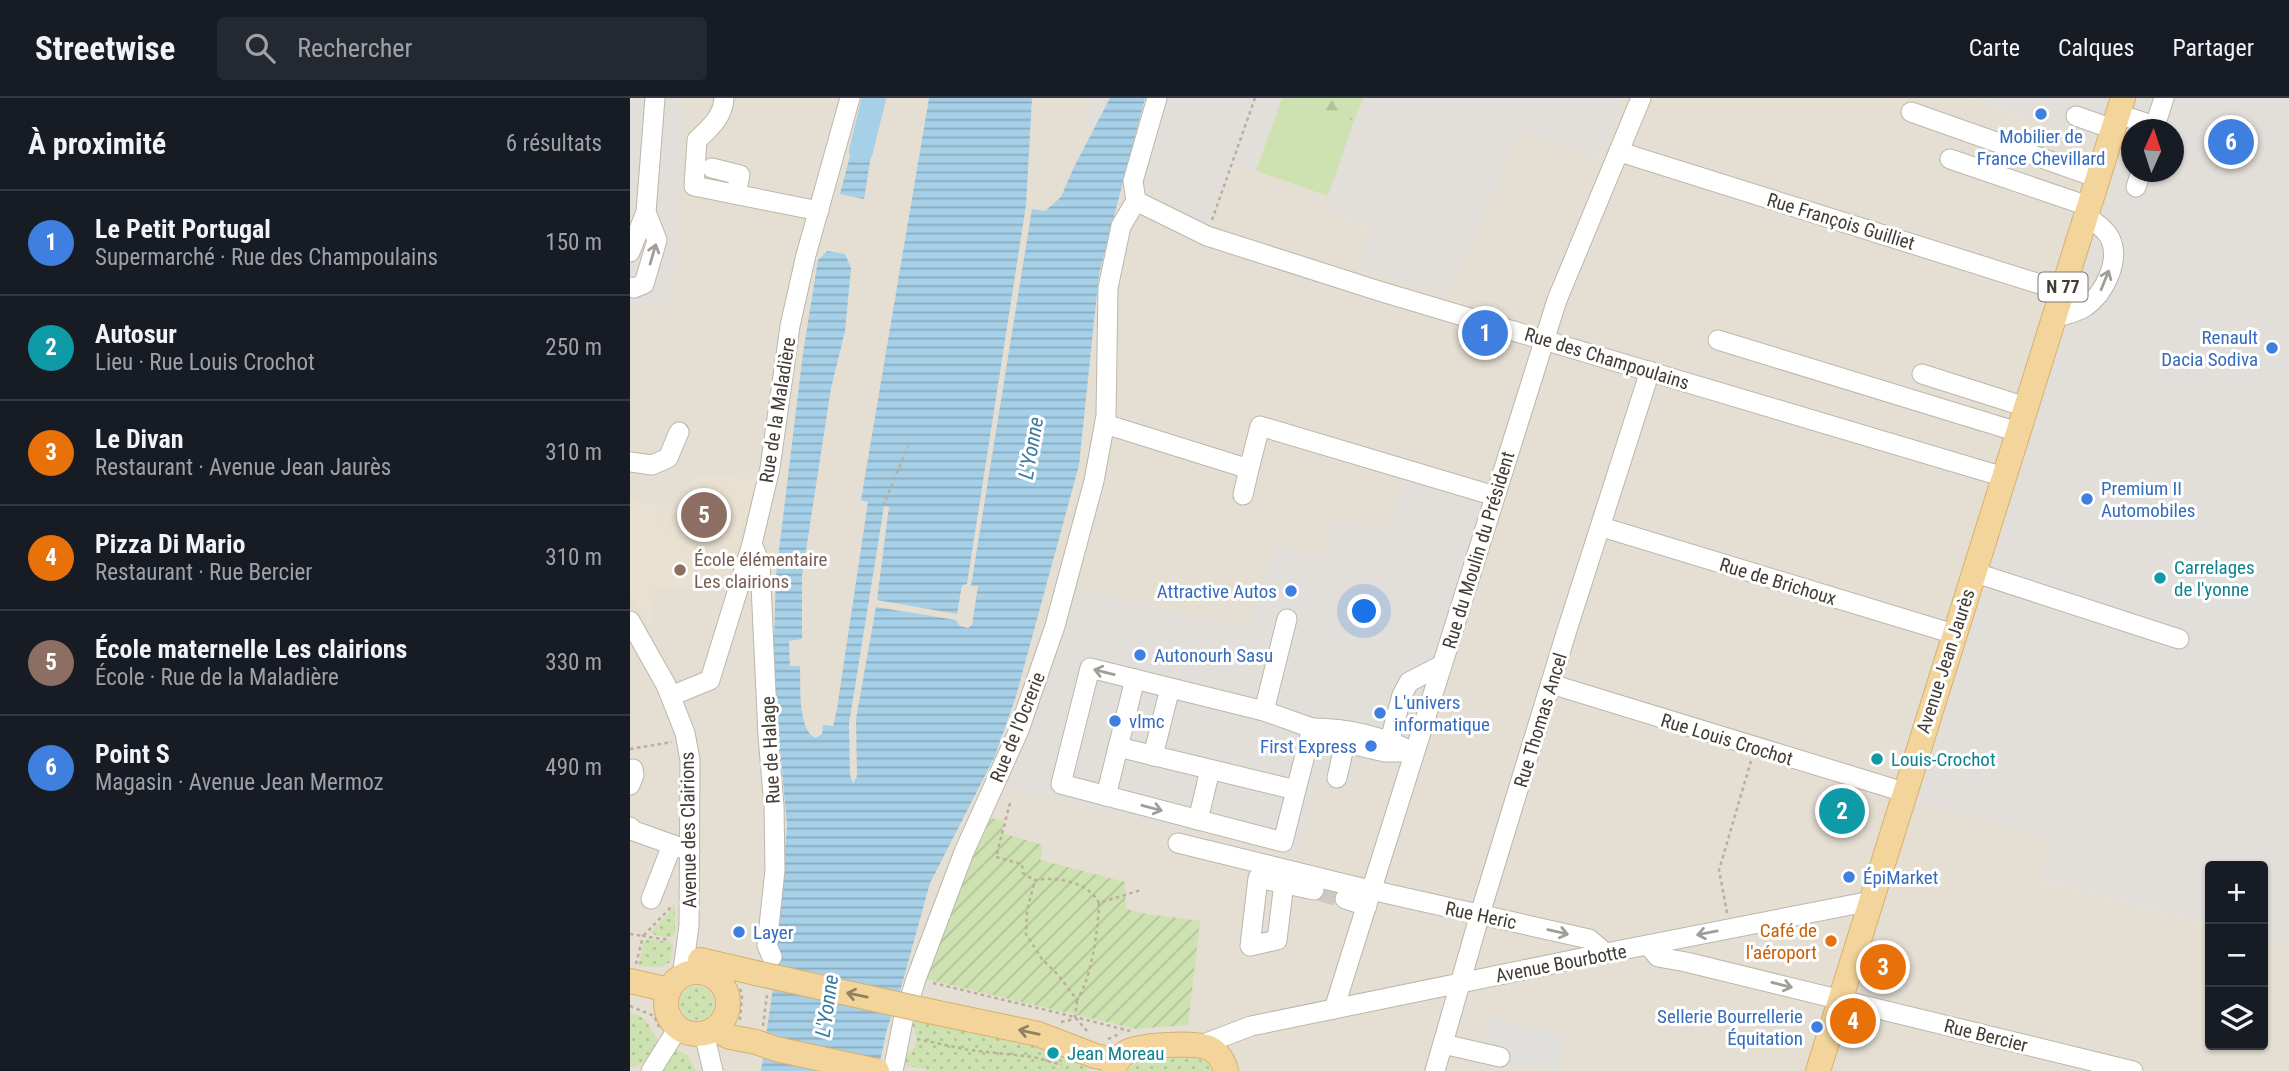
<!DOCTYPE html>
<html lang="fr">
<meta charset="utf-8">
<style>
body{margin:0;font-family:"Roboto Condensed",sans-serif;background:#242831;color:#f1f3f6}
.controls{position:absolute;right:21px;bottom:21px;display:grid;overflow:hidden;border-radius:7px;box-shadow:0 2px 5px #0004}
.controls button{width:63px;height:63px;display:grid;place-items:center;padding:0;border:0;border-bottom:2px solid #363941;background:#171b24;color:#f1f3f6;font:35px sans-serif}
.compass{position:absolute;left:1491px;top:21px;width:63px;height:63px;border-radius:50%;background:#171b24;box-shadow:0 2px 5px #0004;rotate:3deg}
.you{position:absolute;left:735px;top:514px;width:24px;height:24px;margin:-18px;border:5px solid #fff;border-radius:50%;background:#1a73e8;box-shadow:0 0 0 10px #1a73e833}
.badge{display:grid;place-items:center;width:46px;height:46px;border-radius:50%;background:#e33b29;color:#fff;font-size:23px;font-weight:700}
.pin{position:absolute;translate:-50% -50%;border:4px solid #fff;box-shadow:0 2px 7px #0006}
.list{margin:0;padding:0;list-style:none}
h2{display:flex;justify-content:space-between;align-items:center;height:91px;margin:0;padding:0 28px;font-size:30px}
h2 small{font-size:23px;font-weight:400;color:#9ea1a6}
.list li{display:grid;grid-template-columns:46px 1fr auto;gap:21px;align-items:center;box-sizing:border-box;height:105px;padding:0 28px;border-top:2px solid #363941}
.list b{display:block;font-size:26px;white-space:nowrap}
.list p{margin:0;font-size:23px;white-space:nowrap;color:#9ea1a6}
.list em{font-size:23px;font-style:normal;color:#9ea1a6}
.icon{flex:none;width:38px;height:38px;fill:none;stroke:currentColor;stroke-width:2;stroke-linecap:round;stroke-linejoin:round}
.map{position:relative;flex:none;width:1659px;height:973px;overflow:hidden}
header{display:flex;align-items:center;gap:42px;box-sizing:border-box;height:98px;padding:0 35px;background:#171b24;border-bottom:2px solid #363941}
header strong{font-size:33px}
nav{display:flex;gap:38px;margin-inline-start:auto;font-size:24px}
.search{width:490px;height:63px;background:#242831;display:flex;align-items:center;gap:18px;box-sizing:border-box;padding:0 24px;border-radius:7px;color:#9ea1a6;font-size:26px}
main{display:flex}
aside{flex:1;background:#171b24}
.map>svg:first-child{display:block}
.residential{fill:#e4ded3}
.industrial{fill:#e2ded9;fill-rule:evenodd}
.education{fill:#e8e0d0}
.grass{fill:url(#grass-dots)}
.forest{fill:url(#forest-firs)}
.garden{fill:url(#garden-furrows)}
.pitch{fill:#cee1b1}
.parking{fill:#e1dfdc}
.water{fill:url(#water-rules)}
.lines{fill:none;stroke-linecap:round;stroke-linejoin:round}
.river{stroke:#a6d0e7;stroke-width:24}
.minor-tunnel{stroke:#cdc9c1;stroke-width:19;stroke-dasharray:19 10;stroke-linecap:butt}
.minor-casing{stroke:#bdb6ab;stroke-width:21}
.major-casing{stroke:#d6b16d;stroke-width:26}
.path{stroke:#bbae9b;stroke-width:2.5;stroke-dasharray:3.5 3.5;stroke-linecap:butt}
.minor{stroke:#fff;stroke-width:19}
.major{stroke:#f3d59b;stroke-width:24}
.major-bridge-casing{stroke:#d6b16d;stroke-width:26;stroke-linecap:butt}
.major-bridge{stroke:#f3d59b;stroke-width:24}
.oneway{stroke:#a09e9a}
.oneway2{stroke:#928163}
.shop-dot{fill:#3f7fe0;stroke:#fff;stroke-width:2.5}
.education-dot{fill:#8d6e63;stroke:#fff;stroke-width:2.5}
.culture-dot{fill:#0f9aa8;stroke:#fff;stroke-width:2.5}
.food-dot{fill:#e8710a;stroke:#fff;stroke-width:2.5}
.labels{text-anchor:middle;stroke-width:6;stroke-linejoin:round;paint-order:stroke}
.shield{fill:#fff;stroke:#7b7672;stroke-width:2}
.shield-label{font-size:18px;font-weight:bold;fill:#423c35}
.shop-label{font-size:19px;fill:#366cbe;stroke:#fff;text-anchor:start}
.street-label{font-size:19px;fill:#423c35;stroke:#fff}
.education-label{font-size:19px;fill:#785e54;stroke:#fff;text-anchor:start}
.culture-label{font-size:19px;fill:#0d838f;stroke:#fff;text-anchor:start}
.food-label{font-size:19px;fill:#c56008;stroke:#fff;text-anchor:end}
.water-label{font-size:21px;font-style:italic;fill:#3a7ba1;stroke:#fff}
</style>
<header>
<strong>Streetwise</strong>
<div class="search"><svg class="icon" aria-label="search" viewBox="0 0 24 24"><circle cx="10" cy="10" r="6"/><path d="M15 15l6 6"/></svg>Rechercher</div>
<nav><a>Carte</a><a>Calques</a><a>Partager</a></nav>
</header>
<main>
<aside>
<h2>À proximité<small>6 résultats</small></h2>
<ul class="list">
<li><span class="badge" style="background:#3f7fe0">1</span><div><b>Le Petit Portugal</b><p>Supermarché · Rue des Champoulains</p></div><em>150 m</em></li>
<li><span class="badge" style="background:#0f9aa8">2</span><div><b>Autosur</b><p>Lieu · Rue Louis Crochot</p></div><em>250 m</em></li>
<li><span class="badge" style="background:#e8710a">3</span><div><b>Le Divan</b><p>Restaurant · Avenue Jean Jaurès</p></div><em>310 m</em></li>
<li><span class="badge" style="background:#e8710a">4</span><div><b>Pizza Di Mario</b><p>Restaurant · Rue Bercier</p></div><em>310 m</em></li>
<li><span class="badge" style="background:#8d6e63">5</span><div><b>École maternelle Les clairions</b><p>École · Rue de la Maladière</p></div><em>330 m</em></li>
<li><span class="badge" style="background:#3f7fe0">6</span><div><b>Point S</b><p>Magasin · Avenue Jean Mermoz</p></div><em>490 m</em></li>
</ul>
</aside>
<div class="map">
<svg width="1659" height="973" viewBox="0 0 1659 973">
<defs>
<pattern id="grass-dots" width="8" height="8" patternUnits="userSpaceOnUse" patternTransform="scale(1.75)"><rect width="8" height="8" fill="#cee1b1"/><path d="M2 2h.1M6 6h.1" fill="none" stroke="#b2c299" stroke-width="1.8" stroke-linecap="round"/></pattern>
<pattern id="forest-firs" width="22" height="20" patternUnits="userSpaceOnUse" patternTransform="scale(1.75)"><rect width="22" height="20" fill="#cee1b1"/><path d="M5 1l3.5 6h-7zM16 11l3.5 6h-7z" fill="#b2c299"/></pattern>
<pattern id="garden-furrows" width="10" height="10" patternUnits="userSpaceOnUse" patternTransform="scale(1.75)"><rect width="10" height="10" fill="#cee1b1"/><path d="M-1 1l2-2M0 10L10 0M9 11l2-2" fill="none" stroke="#b2c299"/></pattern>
<pattern id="water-rules" width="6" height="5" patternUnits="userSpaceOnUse" patternTransform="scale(1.75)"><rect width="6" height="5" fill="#a6d0e7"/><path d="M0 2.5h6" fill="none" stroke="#89aabc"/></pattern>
</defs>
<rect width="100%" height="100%" fill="#f0ece4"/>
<path class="residential" d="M0,0H460L457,28L577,126L608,66L698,98L701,115L741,132L728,169L891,32L969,62L993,0H1339L1463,45L1443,109L1287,703L1421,742L1410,782L1580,827V947H1633V841L1659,848V973H0Z"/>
<g class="industrial">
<path d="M0,0H54L49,128L40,208L0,206Z"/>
<path d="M460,0H993L969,62L891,33L817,199L728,169L741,132L701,115L697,98L608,66L577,126L502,78L457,28Z"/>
<path d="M1339,0H1659V848L1633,841V768H1580V827L1410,782L1420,742L1287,703L1268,660L1353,426L1421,183L1463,45ZM1502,32H1544V74H1502Z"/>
<path d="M776,382L856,405L772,670L728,661L719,695L685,686L669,759L376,689L395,643L446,492L618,528L644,447L692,457L703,419L755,432Z"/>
</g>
<path class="education" d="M65,378L128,380L94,492L26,490L22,531L0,499V401L8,402V405L17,406V404L31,407L30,426L32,407L61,408Z"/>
<g class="grass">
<path d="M45,808V836L40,840L25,837L21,834Z"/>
<path d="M18,841L40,844L43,849L40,864L32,869L8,868L14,844Z"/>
<circle cx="67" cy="905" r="17"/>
<path d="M0,915C23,920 17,932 31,944C22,959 18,966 0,969Z"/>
<path d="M282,916L386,940L458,968L457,973H302L270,966C273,956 285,955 286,944C288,934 279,927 282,916Z"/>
<path d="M45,951L58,957L66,973H32Z"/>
<path d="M562,959L577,964L583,973H496C508,956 543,960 562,959Z"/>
</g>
<path class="forest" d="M660,0H733L724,23Z"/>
<path class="garden" d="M361,720L374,723L371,735L413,747L410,762L495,784L496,811L517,816L570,823L558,927L506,931L296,881L338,769Z"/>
<path class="pitch" d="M652,0H660L724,23L698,98L626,73Z"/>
<path class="parking" d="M859,919L934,937L927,973L851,958Z"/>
<g class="water">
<path d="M299,0H402L396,107L337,486L332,487L327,516L247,502L259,409L254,408L219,626L220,677L223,686L227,678L226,621L246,509L326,522L330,528L338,530L342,527L348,488H341L402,111L415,113L431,99L443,71L480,0H515L469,176L449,367L386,598L365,658L300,785L269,897L257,931L248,973H131L146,869L157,727L143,573L146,477L173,255L188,162L197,153L215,156L221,170L215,233L201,290L172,478V541L159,543L160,568H170C171,586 167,633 186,640L192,636L193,627L203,628L207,611L238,404L231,402Z"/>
<path d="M230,20L250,25L240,63L234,101L210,96Z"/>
</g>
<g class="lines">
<path class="river" d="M231,53L244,0"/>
<path class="minor-tunnel" d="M688,793L715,801"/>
<defs>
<g id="minor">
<path d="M94,0C93,19 80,30 67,42L64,88L189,113"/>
<path d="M1281,14L1468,80"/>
<path d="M1488,16L1525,28L1534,0"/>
<path d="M1446,18L1483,31"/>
<path d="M990,54L1432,193"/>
<path d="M1320,61L1458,108"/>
<path d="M82,70L110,77L106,96"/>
<path d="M1506,89L1511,74"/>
<path d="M506,103L577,138L749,193L1374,379"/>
<path d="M506,103L503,83L527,0"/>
<path d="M0,154L16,114L25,0"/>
<path d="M0,189L4,190L14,186L27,142L16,114"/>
<path d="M1423,220C1434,217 1445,215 1455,209C1474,196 1491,163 1480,140C1475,131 1464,123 1455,118"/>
<path d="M1088,242L1388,334"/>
<path d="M1292,276L1396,309"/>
<path d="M475,326L619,371L630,328L865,398"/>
<path d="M0,364L22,367L38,360L49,334"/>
<path d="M613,397L619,371"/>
<path d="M972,429L1324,536"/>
<path d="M122,446L130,465L138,638L144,708L145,772L137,847L142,859"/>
<path d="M1343,474L1549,541"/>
<path d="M0,523L36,587L55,635L60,662L59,828L52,879"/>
<path d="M921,586L1274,694"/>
<path d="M41,598L80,582L122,446L140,370L160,228L176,157L220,0"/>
<path d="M634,613L657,521"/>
<path d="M682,630C718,630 751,638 783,654H755L707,643Z"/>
<path d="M760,642L772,597L779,584L812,567"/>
<path d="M488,649L666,692L682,630L634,613L460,570L431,686L653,744L666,692"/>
<path d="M523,658L540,590"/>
<path d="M707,680L715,645"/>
<path d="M0,687L4,677L3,671"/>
<path d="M476,698L505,581"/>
<path d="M568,722L580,672"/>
<path d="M0,729L4,733L60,753"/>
<path d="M548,745L723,788L959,841L970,850L971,856"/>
<path d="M654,785L647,842L620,848L628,780L684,792"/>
<path d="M21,801L42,747"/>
<path d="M715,801L737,808"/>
<path d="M1019,848L1028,859L1056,864L1503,973"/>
<path d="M704,911L927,202L1011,0"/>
<path d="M74,935L83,973"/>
<path d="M813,946L870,959"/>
<path d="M571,947L621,928L971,856L1241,803"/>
<path d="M21,973L48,930"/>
<path d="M263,973L273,923L286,881L334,754L389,632L425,528L464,383L476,318L478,190L491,128L506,103"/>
<path d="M805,973L850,816L937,532L1020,273"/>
</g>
<g id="major">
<path d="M70,862L126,875"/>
<circle cx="67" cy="905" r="31"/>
<path d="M0,883L39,892"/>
<path d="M294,912L408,936L465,958L487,962"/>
<path d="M84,931L100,939L126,944"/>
<path d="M483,973C485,965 488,960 495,955C508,947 568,943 581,951C589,956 594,964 596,973"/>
<path d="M1188,973L1493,0"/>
</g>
</defs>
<use href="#minor" class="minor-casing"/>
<use href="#major" class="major-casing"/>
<g class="path">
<path d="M582,122L625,0"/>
<path d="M253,408L278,348"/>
<path d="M0,651L42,644"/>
<path d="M380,705L366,759L392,766L393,775L404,782"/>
<path d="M469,805C468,832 462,879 447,902L429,878L412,861L396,836L397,813L405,782C427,778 458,784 469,805L511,792"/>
<path d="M1097,815L1089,772L1121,663"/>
<path d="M0,836L13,838L43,807"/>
<path d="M6,866L13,838L40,842"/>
<path d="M303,885L445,919L457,933"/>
<path d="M447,903L445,919L500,933"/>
<path d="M0,908L24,918L29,929"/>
<path d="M110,922L112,899L110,890"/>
<path d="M431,924L445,921"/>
<path d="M133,928L137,897"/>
<path d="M287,941L339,952L404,959L432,967"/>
<path d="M478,941L491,935"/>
</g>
<use href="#minor" class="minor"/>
<use href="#major" class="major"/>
<defs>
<g id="major-bridge">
<path d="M126,875L294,912"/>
<path d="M126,944L146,951L247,973"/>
</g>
</defs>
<use href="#major-bridge" class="major-bridge-casing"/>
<use href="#major-bridge" class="major-bridge"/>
</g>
<defs><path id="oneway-shaft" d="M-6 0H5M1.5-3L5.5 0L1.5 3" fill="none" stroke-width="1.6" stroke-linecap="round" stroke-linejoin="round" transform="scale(1.75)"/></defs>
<g class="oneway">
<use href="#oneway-shaft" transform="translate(23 156) rotate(-74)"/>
<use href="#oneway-shaft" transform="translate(1475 182) rotate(-68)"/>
<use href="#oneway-shaft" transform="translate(474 574) rotate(-166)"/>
<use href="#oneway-shaft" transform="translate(522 710) rotate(15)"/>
<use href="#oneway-shaft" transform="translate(928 834) rotate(13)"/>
<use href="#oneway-shaft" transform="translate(1077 835) rotate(169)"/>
<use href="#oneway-shaft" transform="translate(1152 887) rotate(14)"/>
</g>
<g class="oneway2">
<use href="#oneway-shaft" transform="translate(227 897) rotate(-168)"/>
<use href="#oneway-shaft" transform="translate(399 934) rotate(-167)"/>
</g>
<g class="shop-dot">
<circle cx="1411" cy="16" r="7"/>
<circle cx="1642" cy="250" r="7"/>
<circle cx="1457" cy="401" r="7"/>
<circle cx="661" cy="493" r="7"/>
<circle cx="510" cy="557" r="7"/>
<circle cx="750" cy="615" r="7"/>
<circle cx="485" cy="623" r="7"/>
<circle cx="741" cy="648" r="7"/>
<circle cx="1219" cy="779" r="7"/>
<circle cx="109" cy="834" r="7"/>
<circle cx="1187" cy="929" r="7"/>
</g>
<circle class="education-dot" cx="50" cy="472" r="7"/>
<g class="culture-dot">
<circle cx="1530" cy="480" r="7"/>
<circle cx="1247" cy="661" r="7"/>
<circle cx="423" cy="955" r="7"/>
</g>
<circle class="food-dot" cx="1201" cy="843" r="7"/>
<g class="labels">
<rect class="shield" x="1408.5" y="174.5" width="49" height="29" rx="5"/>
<g class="shield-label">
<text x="1433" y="195">N 77</text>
</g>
<g class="shop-label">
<text x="1411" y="45" text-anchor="middle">Mobilier de<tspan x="1411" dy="22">France Chevillard</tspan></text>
<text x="1628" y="246" text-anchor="end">Renault<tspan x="1628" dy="22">Dacia Sodiva</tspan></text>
<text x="1471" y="397">Premium II<tspan x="1471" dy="22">Automobiles</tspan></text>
<text x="647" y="500" text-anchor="end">Attractive Autos</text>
<text x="524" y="564">Autonourh Sasu</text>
<text x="764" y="611">L'univers<tspan x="764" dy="22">informatique</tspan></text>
<text x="499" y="630">vlmc</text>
<text x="727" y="655" text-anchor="end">First Express</text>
<text x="1233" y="786">ÉpiMarket</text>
<text x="123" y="841">Layer</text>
<text x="1173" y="925" text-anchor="end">Sellerie Bourrellerie<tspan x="1173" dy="22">Équitation</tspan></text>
</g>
<g class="street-label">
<text transform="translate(1211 123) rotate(17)" y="7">Rue François Guilliet</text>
<text transform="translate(977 260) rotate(17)" y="7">Rue des Champoulains</text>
<text transform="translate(147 312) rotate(-81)" y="7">Rue de la Maladière</text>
<text transform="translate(848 452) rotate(-73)" y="7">Rue du Moulin du Président</text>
<text transform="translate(1148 483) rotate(17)" y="7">Rue de Brichoux</text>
<text transform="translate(1315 563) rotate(-72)" y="7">Avenue Jean Jaurès</text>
<text transform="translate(910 622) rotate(-73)" y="7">Rue Thomas Ancel</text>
<text transform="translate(387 629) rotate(-68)" y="7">Rue de l'Ocrerie</text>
<text transform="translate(1097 641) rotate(17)" y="7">Rue Louis Crochot</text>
<text transform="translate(140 652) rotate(-93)" y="7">Rue de Halage</text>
<text transform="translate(58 732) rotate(-91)" y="7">Avenue des Clairions</text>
<text transform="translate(851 817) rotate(12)" y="7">Rue Heric</text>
<text transform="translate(931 865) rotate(-11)" y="7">Avenue Bourbotte</text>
<text transform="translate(1356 937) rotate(14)" y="7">Rue Bercier</text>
</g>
<g class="education-label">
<text x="64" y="468">École élémentaire<tspan x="64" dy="22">Les clairions</tspan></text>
</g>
<g class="culture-label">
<text x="1544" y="476">Carrelages<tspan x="1544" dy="22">de l'yonne</tspan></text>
<text x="1261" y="668">Louis-Crochot</text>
<text x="437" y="962">Jean Moreau</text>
</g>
<g class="food-label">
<text x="1187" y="839">Café de<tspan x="1187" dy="22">l'aéroport</tspan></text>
</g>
<g class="water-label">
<text transform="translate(401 350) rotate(-80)" y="7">L'Yonne</text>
<text transform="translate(197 908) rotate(-82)" y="7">L'Yonne</text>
</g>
</g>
</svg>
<div class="controls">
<button>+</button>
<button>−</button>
<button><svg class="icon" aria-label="layers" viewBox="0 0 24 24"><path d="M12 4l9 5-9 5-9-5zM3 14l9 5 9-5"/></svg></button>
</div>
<svg class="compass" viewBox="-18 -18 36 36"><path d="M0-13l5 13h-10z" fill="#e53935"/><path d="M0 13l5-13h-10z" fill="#9ea1a6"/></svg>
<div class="you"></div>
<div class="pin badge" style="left:855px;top:235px;background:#3f7fe0">1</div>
<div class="pin badge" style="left:1212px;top:713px;background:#0f9aa8">2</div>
<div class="pin badge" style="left:1253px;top:869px;background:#e8710a">3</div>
<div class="pin badge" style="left:1223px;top:923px;background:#e8710a">4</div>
<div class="pin badge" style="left:74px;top:417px;background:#8d6e63">5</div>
<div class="pin badge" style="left:1601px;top:44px;background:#3f7fe0">6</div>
</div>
</main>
